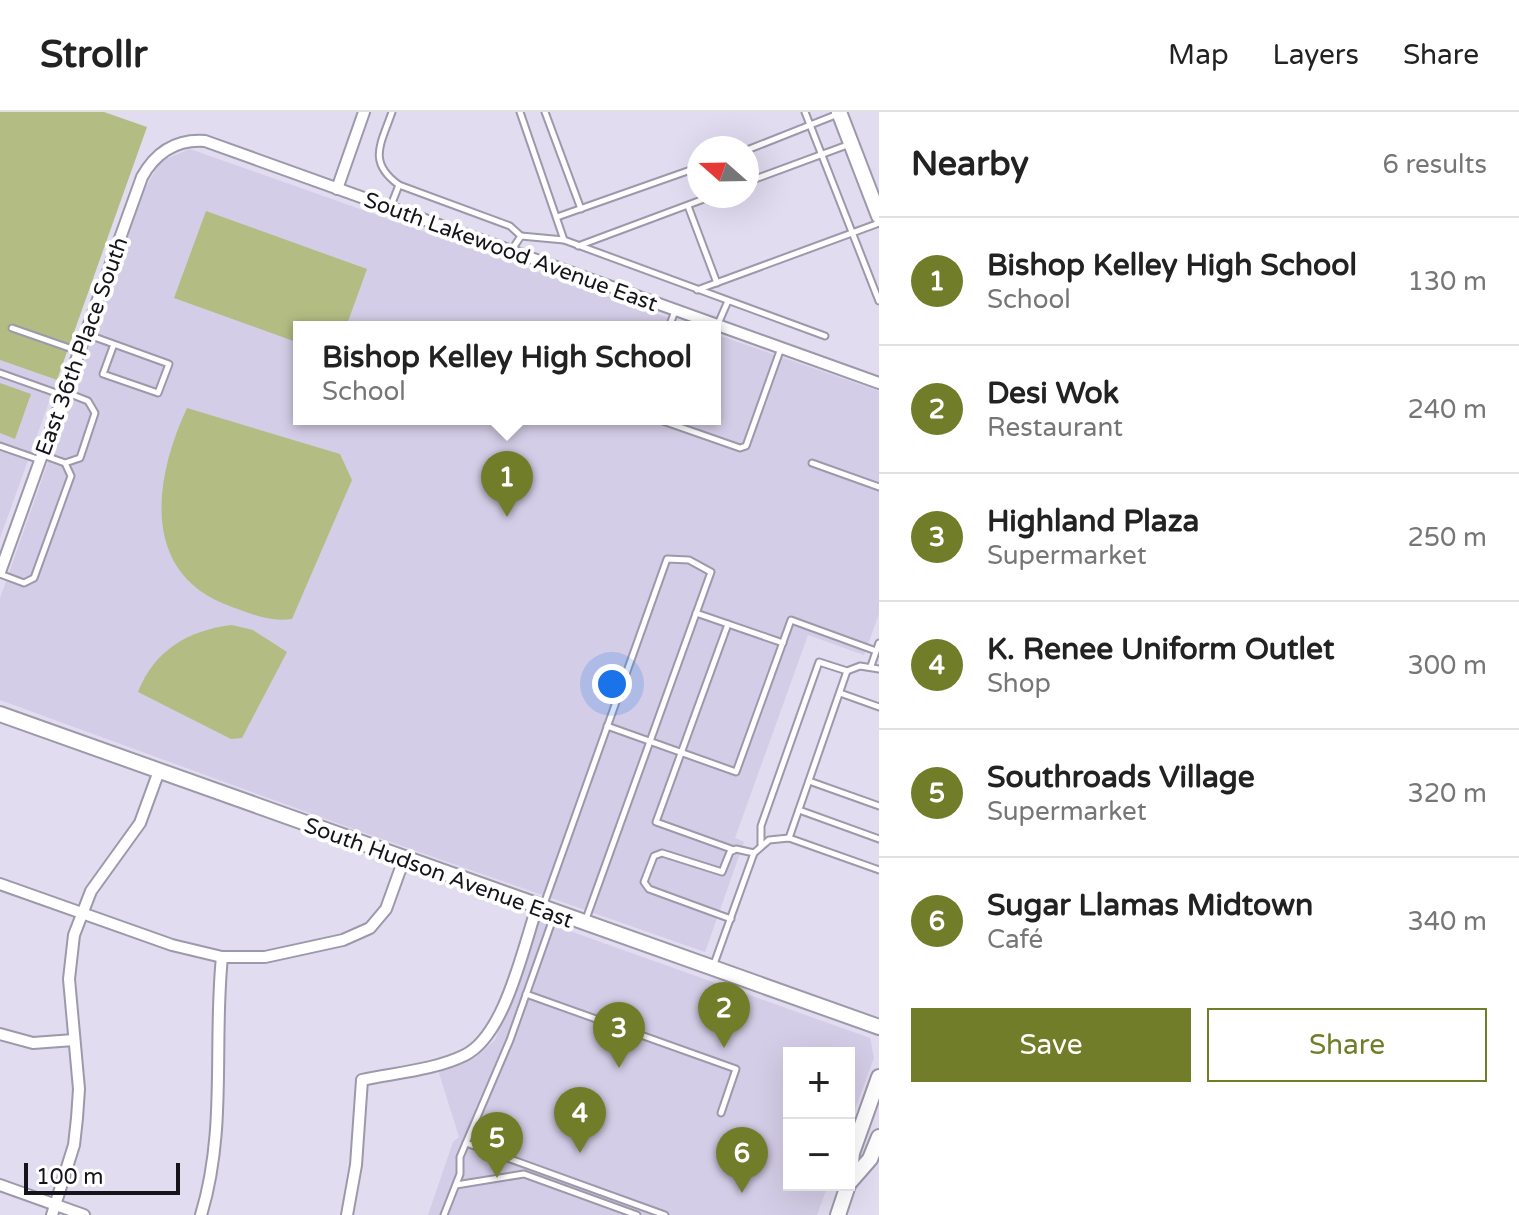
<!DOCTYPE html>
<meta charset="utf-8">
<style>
body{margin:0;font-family:"Varela Round",sans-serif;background:#f6f6f6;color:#222}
.controls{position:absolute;right:24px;bottom:24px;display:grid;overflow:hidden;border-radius:0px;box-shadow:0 8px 32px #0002}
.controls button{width:72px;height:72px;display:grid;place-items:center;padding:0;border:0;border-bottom:2px solid #e0e0e0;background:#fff;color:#222;font:40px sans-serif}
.compass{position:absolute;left:687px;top:24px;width:72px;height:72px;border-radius:50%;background:#fff;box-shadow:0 8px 32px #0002;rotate:290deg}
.scale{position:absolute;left:24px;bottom:20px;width:156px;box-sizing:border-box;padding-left:8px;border:4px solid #16141b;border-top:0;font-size:22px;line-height:28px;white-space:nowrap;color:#16141b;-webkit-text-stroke:6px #fff;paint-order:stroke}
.you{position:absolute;left:612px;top:572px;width:28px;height:28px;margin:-20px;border:6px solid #fff;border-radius:50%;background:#1a73e8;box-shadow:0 0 0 12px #1a73e833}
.badge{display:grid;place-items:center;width:52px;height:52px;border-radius:50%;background:#727d29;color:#fff;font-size:26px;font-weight:700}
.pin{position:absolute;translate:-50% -66px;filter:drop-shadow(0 2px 4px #0008)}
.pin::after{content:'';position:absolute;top:42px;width:28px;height:24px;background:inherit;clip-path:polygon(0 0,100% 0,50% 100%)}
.popup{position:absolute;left:293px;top:209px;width:428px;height:104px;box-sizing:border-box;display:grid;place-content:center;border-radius:0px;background:#fff;filter:drop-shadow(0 2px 6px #0005);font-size:26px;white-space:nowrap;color:#767676}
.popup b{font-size:30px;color:#222}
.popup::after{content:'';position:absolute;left:50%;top:100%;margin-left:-16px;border:16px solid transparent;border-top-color:#fff}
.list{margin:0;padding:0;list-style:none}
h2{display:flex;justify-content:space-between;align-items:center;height:104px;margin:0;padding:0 32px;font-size:34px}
h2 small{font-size:26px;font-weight:400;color:#767676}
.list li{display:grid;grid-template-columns:52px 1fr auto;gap:24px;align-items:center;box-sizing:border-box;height:128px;padding:0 32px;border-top:2px solid #e0e0e0}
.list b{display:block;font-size:30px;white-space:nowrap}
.list p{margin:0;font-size:26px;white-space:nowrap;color:#767676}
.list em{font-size:26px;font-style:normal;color:#767676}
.actions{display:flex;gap:16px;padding:24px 32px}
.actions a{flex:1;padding:18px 0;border:2px solid #727d29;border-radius:0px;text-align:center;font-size:28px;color:#727d29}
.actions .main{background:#727d29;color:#fff}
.map{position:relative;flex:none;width:879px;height:1103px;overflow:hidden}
header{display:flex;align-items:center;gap:48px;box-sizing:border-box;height:112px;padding:0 40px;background:#fff;border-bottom:2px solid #e0e0e0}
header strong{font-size:38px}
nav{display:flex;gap:44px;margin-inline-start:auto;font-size:28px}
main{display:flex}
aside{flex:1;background:#fff}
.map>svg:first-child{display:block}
.built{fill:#d4cde7}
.green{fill:#b3bd83}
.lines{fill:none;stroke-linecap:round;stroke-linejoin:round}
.lane-casing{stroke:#9d98aa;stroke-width:9}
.street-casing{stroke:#9d98aa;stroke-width:14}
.secondary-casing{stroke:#9d98aa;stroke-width:18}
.lane{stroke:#fff;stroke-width:5}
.street{stroke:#fff;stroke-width:10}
.secondary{stroke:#fff;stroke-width:14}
.labels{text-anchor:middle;stroke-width:8;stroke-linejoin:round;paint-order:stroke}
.street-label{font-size:22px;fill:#16141b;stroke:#fff}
</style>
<header>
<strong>Strollr</strong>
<nav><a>Map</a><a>Layers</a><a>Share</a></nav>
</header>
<main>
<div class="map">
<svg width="879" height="1103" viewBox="0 0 879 1103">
<rect width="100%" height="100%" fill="#e1dcf0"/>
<g class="built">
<path d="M190,37L694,215H299V307H715V222L879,279V502L864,543L808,523L735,726L744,730L705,840L345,714L0,588V486L145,76L161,49Z"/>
<path d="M0,248L57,268L0,426Z"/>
<path d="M539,808L870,926L874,946L849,1014V941H789V1073H828L817,1103H428L453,1030L459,1025L438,958L475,946L495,928Z"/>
</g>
<g class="green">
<path d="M0,0H104L147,15L57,268L0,248Z"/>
<path d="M206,99L367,157L346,215H299V231L174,186Z"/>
<path d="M0,271L31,282L15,327L0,321Z"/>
<path d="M187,296L340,342L352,368L292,507C270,510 254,503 232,495C140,463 153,369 187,296Z"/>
<path d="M232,513L253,518L287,540L242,626L231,627L138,580C154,538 189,518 232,513Z"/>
</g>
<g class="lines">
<defs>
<g id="lane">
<path d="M392,0C381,32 367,50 399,73"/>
<path d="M520,0L564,128L825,224"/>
<path d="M545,0L581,97"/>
<path d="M805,0L879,189"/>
<path d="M747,38L838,2"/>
<path d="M747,70L850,32"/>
<path d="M688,94L717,171"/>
<path d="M390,96L399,73L510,114L521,124"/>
<path d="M557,105L699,55"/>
<path d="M578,134L712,84"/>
<path d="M511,139L521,124L564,128"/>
<path d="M697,178L879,111"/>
<path d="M718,212L728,189"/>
<path d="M669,215L675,199"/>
<path d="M12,216L78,239"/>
<path d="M86,222L169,252L158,281L103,262L114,232"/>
<path d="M0,261L62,283"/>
<path d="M657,307L740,336L746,334L781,236"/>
<path d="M0,334L40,348"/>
<path d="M43,343L65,351L80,346L95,301L88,289L65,280"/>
<path d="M812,351L879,375"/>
<path d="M0,462L24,471L34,466L71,364L65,351"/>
<path d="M696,501L783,531"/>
<path d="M728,512L656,710L734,738"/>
<path d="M871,554L879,531"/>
<path d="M840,581L879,595"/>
<path d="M607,614L736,660L791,508L876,539"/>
<path d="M809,669L879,694"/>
<path d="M799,698L879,727"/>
<path d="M789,726L847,559"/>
<path d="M761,733V714L819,550L847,559L860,554L879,557"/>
<path d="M544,792L667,447L689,448L711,460L586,807"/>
<path d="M731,807L649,777L644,770L654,744L662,741L722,760L730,740L736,737L754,741"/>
<path d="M714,852L754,741L769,728L789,726L879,758"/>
<path d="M526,882L736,957L721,1001"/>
<path d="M466,1031L665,1103"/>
<path d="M456,1073L524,1062L637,1103"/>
<path d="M444,1103L460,1062V1045L510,928L555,801"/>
</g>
<g id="street">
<path d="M337,77L364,0"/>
<path d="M0,460L142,65C156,40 176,27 205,29L879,271"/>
<path d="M0,772L172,833L222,845H265L343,828L370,816L386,797L404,747"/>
<path d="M0,922L33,931L74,928"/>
<path d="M0,1073L84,1103"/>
<path d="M52,1103L74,1033L77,1006L79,977L69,867L74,823L91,779L140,711L159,659"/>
<path d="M201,1103C227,1018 213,932 222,845"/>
<path d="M347,1103L356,1053L362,968C394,961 435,958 465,943C505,923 523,836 537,795"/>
</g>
<g id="secondary">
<path d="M839,0L879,104"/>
<path d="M0,602L879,915"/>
<path d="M849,1070L852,1041L879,965"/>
<path d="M849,1071L870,1047L879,1025"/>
<path d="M838,1103L848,1073"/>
</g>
</defs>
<use href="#lane" class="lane-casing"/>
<use href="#street" class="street-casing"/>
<use href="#secondary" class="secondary-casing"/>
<use href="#lane" class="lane"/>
<use href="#street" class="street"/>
<use href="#secondary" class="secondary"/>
</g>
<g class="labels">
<g class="street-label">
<text transform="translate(511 139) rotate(20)" y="8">South Lakewood Avenue East</text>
<text transform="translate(81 234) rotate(-70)" y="8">East 36th Place South</text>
<text transform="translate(439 760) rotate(20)" y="8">South Hudson Avenue East</text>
</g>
</g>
</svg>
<div class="controls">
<button>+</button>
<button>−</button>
</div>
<svg class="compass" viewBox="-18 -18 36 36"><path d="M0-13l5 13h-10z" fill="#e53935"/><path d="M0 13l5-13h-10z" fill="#767676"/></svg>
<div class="scale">100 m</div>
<div class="you"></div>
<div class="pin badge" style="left:507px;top:405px">1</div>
<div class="popup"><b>Bishop Kelley High School</b>School</div>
<div class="pin badge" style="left:724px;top:936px">2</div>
<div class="pin badge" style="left:619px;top:956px">3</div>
<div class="pin badge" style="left:580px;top:1041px">4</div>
<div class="pin badge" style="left:497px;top:1066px">5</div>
<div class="pin badge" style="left:742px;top:1081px">6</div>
</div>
<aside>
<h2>Nearby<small>6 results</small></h2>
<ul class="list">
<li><span class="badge">1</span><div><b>Bishop Kelley High School</b><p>School</p></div><em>130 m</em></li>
<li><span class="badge">2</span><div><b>Desi Wok</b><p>Restaurant</p></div><em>240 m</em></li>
<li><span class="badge">3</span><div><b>Highland Plaza</b><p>Supermarket</p></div><em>250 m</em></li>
<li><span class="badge">4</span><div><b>K. Renee Uniform Outlet</b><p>Shop</p></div><em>300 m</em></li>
<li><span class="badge">5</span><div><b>Southroads Village</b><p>Supermarket</p></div><em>320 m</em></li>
<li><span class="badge">6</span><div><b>Sugar Llamas Midtown</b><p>Café</p></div><em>340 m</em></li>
</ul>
<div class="actions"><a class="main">Save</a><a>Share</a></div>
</aside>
</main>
